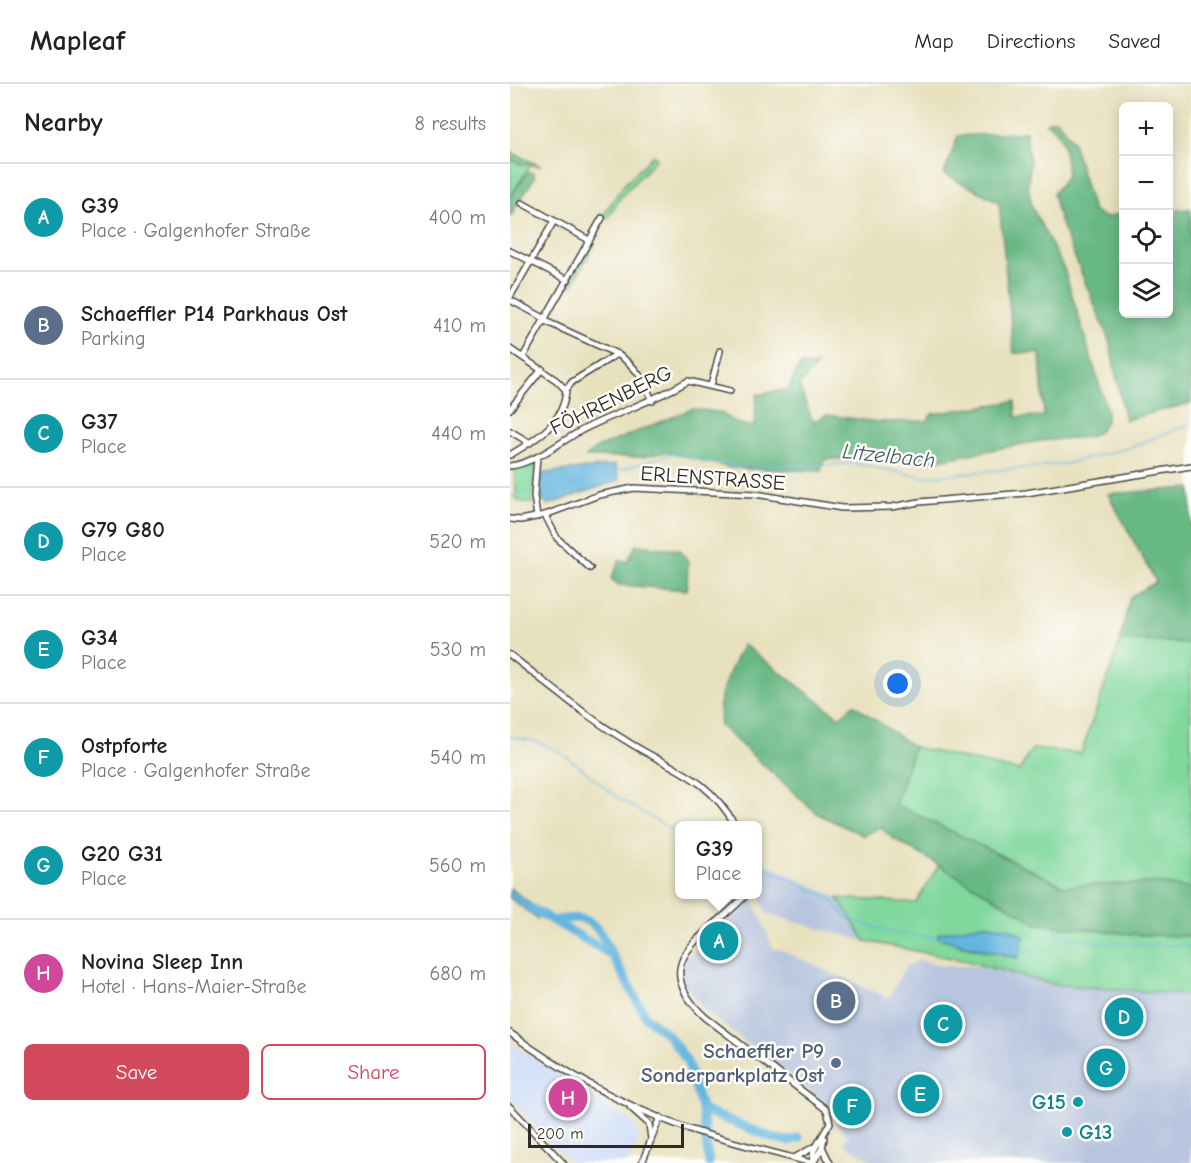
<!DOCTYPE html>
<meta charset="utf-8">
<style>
body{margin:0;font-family:"Comic Neue",sans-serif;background:#f2f2f2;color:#222}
.controls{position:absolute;right:18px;top:18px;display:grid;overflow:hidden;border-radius:9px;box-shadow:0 3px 15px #0003}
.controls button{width:54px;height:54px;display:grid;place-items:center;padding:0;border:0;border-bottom:2px solid #e0e0e0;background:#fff;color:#222;font:30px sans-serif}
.scale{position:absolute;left:18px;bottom:15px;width:156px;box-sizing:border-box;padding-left:6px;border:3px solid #2b2b2b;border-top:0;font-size:16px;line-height:21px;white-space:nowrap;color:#2b2b2b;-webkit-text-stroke:4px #fdfcf7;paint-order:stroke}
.you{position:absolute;left:388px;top:600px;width:21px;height:21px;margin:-15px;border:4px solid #fff;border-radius:50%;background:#1a73e8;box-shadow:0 0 0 9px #1a73e833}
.badge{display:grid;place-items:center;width:39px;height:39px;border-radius:50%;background:#d1495b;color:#fff;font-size:20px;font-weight:700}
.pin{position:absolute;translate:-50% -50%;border:3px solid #fff;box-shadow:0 2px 6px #0006}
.popup{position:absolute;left:165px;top:737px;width:87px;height:78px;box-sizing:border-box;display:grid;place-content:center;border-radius:9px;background:#fff;filter:drop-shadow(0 2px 4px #0005);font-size:20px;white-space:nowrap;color:#767676}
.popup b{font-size:22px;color:#222}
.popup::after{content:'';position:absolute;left:50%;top:100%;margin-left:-12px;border:12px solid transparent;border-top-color:#fff}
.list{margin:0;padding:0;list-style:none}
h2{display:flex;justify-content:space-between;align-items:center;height:78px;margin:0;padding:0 24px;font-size:26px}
h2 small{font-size:20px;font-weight:400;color:#767676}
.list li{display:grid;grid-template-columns:39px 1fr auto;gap:18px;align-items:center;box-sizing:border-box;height:108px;padding:0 24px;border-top:2px solid #e0e0e0}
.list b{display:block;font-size:22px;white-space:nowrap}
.list p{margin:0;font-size:20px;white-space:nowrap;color:#767676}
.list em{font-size:20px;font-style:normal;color:#767676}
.actions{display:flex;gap:12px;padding:18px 24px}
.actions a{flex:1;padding:14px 0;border:2px solid #d1495b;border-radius:9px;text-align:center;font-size:21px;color:#d1495b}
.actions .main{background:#d1495b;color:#fff}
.icon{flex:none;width:33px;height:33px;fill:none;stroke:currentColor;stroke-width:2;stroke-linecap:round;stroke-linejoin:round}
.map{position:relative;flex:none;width:681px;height:1079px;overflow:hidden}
header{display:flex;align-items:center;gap:36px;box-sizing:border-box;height:84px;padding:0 30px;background:#fff;border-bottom:2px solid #e0e0e0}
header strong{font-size:28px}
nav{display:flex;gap:33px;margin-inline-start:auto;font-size:21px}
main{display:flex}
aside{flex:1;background:#fff}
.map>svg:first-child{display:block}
.built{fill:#cbdbf9}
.industrial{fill:#b7c5de}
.green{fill:#80d89d;stroke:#568264;stroke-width:1.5;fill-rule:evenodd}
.forest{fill:#68b884;stroke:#4a7258;stroke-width:1.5}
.water{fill:#64b6e0;stroke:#487086;stroke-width:1.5}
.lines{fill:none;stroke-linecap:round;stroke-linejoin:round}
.stream{stroke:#64b6e0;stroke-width:1.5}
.river{stroke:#64b6e0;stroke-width:9}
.minor-casing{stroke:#474641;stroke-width:8}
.minor{stroke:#fff;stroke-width:5}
.service-dot{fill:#5c6f8a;stroke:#fdfcf7;stroke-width:2}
.culture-dot{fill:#0f9aa8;stroke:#fdfcf7;stroke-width:2}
.labels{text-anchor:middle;stroke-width:5;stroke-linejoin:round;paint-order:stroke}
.street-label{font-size:21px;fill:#2b2b2b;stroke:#fdfcf7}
.service-label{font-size:21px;font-weight:bold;fill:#4e5e75;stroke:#fdfcf7;text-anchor:end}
.culture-label{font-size:21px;font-weight:bold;fill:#0d838f;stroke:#fdfcf7;text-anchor:end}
.water-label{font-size:22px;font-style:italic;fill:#3f5c6a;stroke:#fdfcf7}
</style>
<header>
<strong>Mapleaf</strong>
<nav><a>Map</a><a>Directions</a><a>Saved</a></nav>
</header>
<main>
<aside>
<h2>Nearby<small>8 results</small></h2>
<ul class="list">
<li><span class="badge" style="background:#0f9aa8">A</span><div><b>G39</b><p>Place · Galgenhofer Straße</p></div><em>400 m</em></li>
<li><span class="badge" style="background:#5c6f8a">B</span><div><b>Schaeffler P14 Parkhaus Ost</b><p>Parking</p></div><em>410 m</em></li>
<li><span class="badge" style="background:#0f9aa8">C</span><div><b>G37</b><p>Place</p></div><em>440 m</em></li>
<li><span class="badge" style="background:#0f9aa8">D</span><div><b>G79 G80</b><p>Place</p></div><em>520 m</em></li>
<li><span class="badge" style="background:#0f9aa8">E</span><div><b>G34</b><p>Place</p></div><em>530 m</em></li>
<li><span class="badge" style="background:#0f9aa8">F</span><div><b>Ostpforte</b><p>Place · Galgenhofer Straße</p></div><em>540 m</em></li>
<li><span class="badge" style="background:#0f9aa8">G</span><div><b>G20 G31</b><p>Place</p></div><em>560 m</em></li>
<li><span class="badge" style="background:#d1479c">H</span><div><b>Novina Sleep Inn</b><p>Hotel · Hans-Maier-Straße</p></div><em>680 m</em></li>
</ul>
<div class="actions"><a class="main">Save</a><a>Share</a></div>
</aside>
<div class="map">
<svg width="681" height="1079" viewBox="0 0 681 1079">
<rect width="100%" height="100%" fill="#fdfcf7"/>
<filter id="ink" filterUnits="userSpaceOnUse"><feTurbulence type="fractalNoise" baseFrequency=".0167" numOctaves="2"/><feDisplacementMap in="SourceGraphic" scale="12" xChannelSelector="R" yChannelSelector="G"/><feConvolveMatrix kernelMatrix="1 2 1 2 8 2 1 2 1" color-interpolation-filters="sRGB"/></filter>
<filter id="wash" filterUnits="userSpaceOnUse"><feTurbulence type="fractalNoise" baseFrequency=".008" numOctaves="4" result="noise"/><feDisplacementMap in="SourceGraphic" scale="24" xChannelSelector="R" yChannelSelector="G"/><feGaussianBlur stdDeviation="1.35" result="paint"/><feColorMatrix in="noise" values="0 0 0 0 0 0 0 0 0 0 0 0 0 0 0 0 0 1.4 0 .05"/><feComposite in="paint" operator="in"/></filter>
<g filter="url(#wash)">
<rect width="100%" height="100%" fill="#e7e1be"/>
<path class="built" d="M0,959L126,1041L129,1054L117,1079H61L44,1062L0,1014Z"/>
<g class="industrial">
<path d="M248,776L328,814L355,857L257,830L248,809Z"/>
<path d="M242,813L264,866L269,865L378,914L396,882L410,876L432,882H470L541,900L681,911V1079H366L334,1060L338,1051L327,1041L331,1031L197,929L174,899L172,886L177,874Z"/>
</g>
<g class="green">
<path d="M143,71L147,74L111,113L97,135L92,133L113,102Z"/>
<path d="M0,75L11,80H21L0,113Z"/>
<path d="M82,158L85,159L62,202L59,200Z"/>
<path d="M27,373L22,419L7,417L4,381Z"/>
<path d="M611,556L681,559V805L649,799L554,802L384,720L404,663L509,687L522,665L571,669Z"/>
<path d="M429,781L528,840L631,851L681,852V911L541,900L457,877L355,857L328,814L406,819ZM454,844L508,874L449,861L428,850Z"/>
</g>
<g class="forest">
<path d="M540,36H547L563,58L583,127L596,134L613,128L614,230H658L659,126L681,125V319L615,336L599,256L550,137L543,110L557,92C555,72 556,49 536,39Z"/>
<path d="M516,48L520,78L518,102L522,123L554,185L597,326L596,337L590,347L579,353L529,357L423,377L314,375L311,387L222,384L155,368L133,373H76L87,364L182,325L209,328L226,339L244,343L247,311L278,305L290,281H307L289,302L303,338L316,331L369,338L417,337L422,330L505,317L506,333L534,332L530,269H504L489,118L434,90L448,52Z"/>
<path d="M0,68L31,82L11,80L0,75Z"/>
<path d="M18,88L24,89V94L0,133V113Z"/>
<path d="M681,404V559L610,556L620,513L646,498L598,410Z"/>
<path d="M126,461L170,466L178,476L177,506L109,501L101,495L110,476L117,478Z"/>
<path d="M233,560L329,633L344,621L404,663L385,720L554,802L649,799L681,805V852L631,851L528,840L381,753L370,743L354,752L308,730L210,642C206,608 219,590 233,560Z"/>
</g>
<g class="water">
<path d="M105,381L109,396L38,421L32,416L30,392L35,389Z"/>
<path d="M0,804L31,828L27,835L0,814Z"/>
<path d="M472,840L498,844L514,852L508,874L428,854V850Z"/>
</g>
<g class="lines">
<g class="stream">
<path d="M107,387L161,370L228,383L307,382L342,379L413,393L554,380L615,365L681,340"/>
<path d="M0,413L16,409"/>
<path d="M0,653C53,657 71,688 110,715C128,728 150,738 170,750"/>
<path d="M248,781L321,814L335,833L379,848L428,854"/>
<path d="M510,867H523L540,849L585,858L681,863"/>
</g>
<g class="river">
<path d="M21,824L102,871L136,933L158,951L177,977L192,1026L199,1079"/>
<path d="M44,837C80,828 88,841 102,871"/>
<path d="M192,1026L266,1055L279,1057L289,1054"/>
</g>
</g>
</g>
<g filter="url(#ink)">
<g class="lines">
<defs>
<g id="minor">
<path d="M12,119L79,156"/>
<path d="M0,167L58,196"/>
<path d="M0,213L44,137"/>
<path d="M0,216L36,235"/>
<path d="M35,237L107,270"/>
<path d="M0,265L46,296L56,306C54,339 27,355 0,371"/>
<path d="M13,273L92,134"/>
<path d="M201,301L210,267"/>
<path d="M56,306L62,298L107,270C126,282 135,297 142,317"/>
<path d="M0,325L32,285"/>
<path d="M0,347L20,359"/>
<path d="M0,382C26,379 51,357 74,345C108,328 144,317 178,297L220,307"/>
<path d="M35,431L47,454L80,484"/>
<path d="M27,433L24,412L27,373"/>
<path d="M0,435L11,436L35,431L89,411L124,404L245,410L332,424L382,423L409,418L516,409L681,382"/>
<path d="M0,571C38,600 74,631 115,656C161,686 195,689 226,742"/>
<path d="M237,810C199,852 133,875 195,933L317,1026L320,1039L304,1066L302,1079"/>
<path d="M0,949C53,988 110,1020 173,1043C214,1057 259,1067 301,1079"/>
<path d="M0,1023L53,1079"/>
<path d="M120,1023L139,1040L141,1055"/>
<path d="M313,1065L320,1079"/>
<path d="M284,1074L304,1063"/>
<path d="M132,1079L150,1033"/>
<path d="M303,1079L312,1064L314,1054"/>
</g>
</defs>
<use href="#minor" class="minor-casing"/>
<use href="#minor" class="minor"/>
</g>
</g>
<circle class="service-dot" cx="326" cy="979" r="6"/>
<g class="culture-dot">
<circle cx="568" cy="1018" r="6"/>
<circle cx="557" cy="1048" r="6"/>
</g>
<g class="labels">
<g class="street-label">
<text transform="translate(101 316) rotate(-26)" y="7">FÖHRENBERG</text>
<text transform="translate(203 394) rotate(4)" y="7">ERLENSTRASSE</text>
</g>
<g class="service-label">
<text x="314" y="974">Schaeffler P9<tspan x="314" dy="24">Sonderparkplatz Ost</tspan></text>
</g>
<g class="culture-label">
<text x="556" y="1025">G15</text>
<text x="569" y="1055" text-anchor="start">G13</text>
</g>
<g class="water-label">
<text transform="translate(379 371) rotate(6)" y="8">Litzelbach</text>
</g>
</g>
</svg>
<div class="controls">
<button>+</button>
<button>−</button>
<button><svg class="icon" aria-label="locate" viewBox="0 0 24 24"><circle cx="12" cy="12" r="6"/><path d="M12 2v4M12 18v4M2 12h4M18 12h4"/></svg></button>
<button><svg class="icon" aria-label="layers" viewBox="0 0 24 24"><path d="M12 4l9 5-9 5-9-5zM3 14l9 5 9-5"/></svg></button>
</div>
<div class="scale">200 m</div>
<div class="you"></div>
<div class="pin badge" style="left:209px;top:857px;background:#0f9aa8">A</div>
<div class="popup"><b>G39</b>Place</div>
<div class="pin badge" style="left:326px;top:917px;background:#5c6f8a">B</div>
<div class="pin badge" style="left:433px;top:940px;background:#0f9aa8">C</div>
<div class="pin badge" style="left:614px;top:933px;background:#0f9aa8">D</div>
<div class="pin badge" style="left:410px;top:1010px;background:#0f9aa8">E</div>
<div class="pin badge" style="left:342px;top:1022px;background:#0f9aa8">F</div>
<div class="pin badge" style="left:596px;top:984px;background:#0f9aa8">G</div>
<div class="pin badge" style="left:58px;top:1014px;background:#d1479c">H</div>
</div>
</main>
